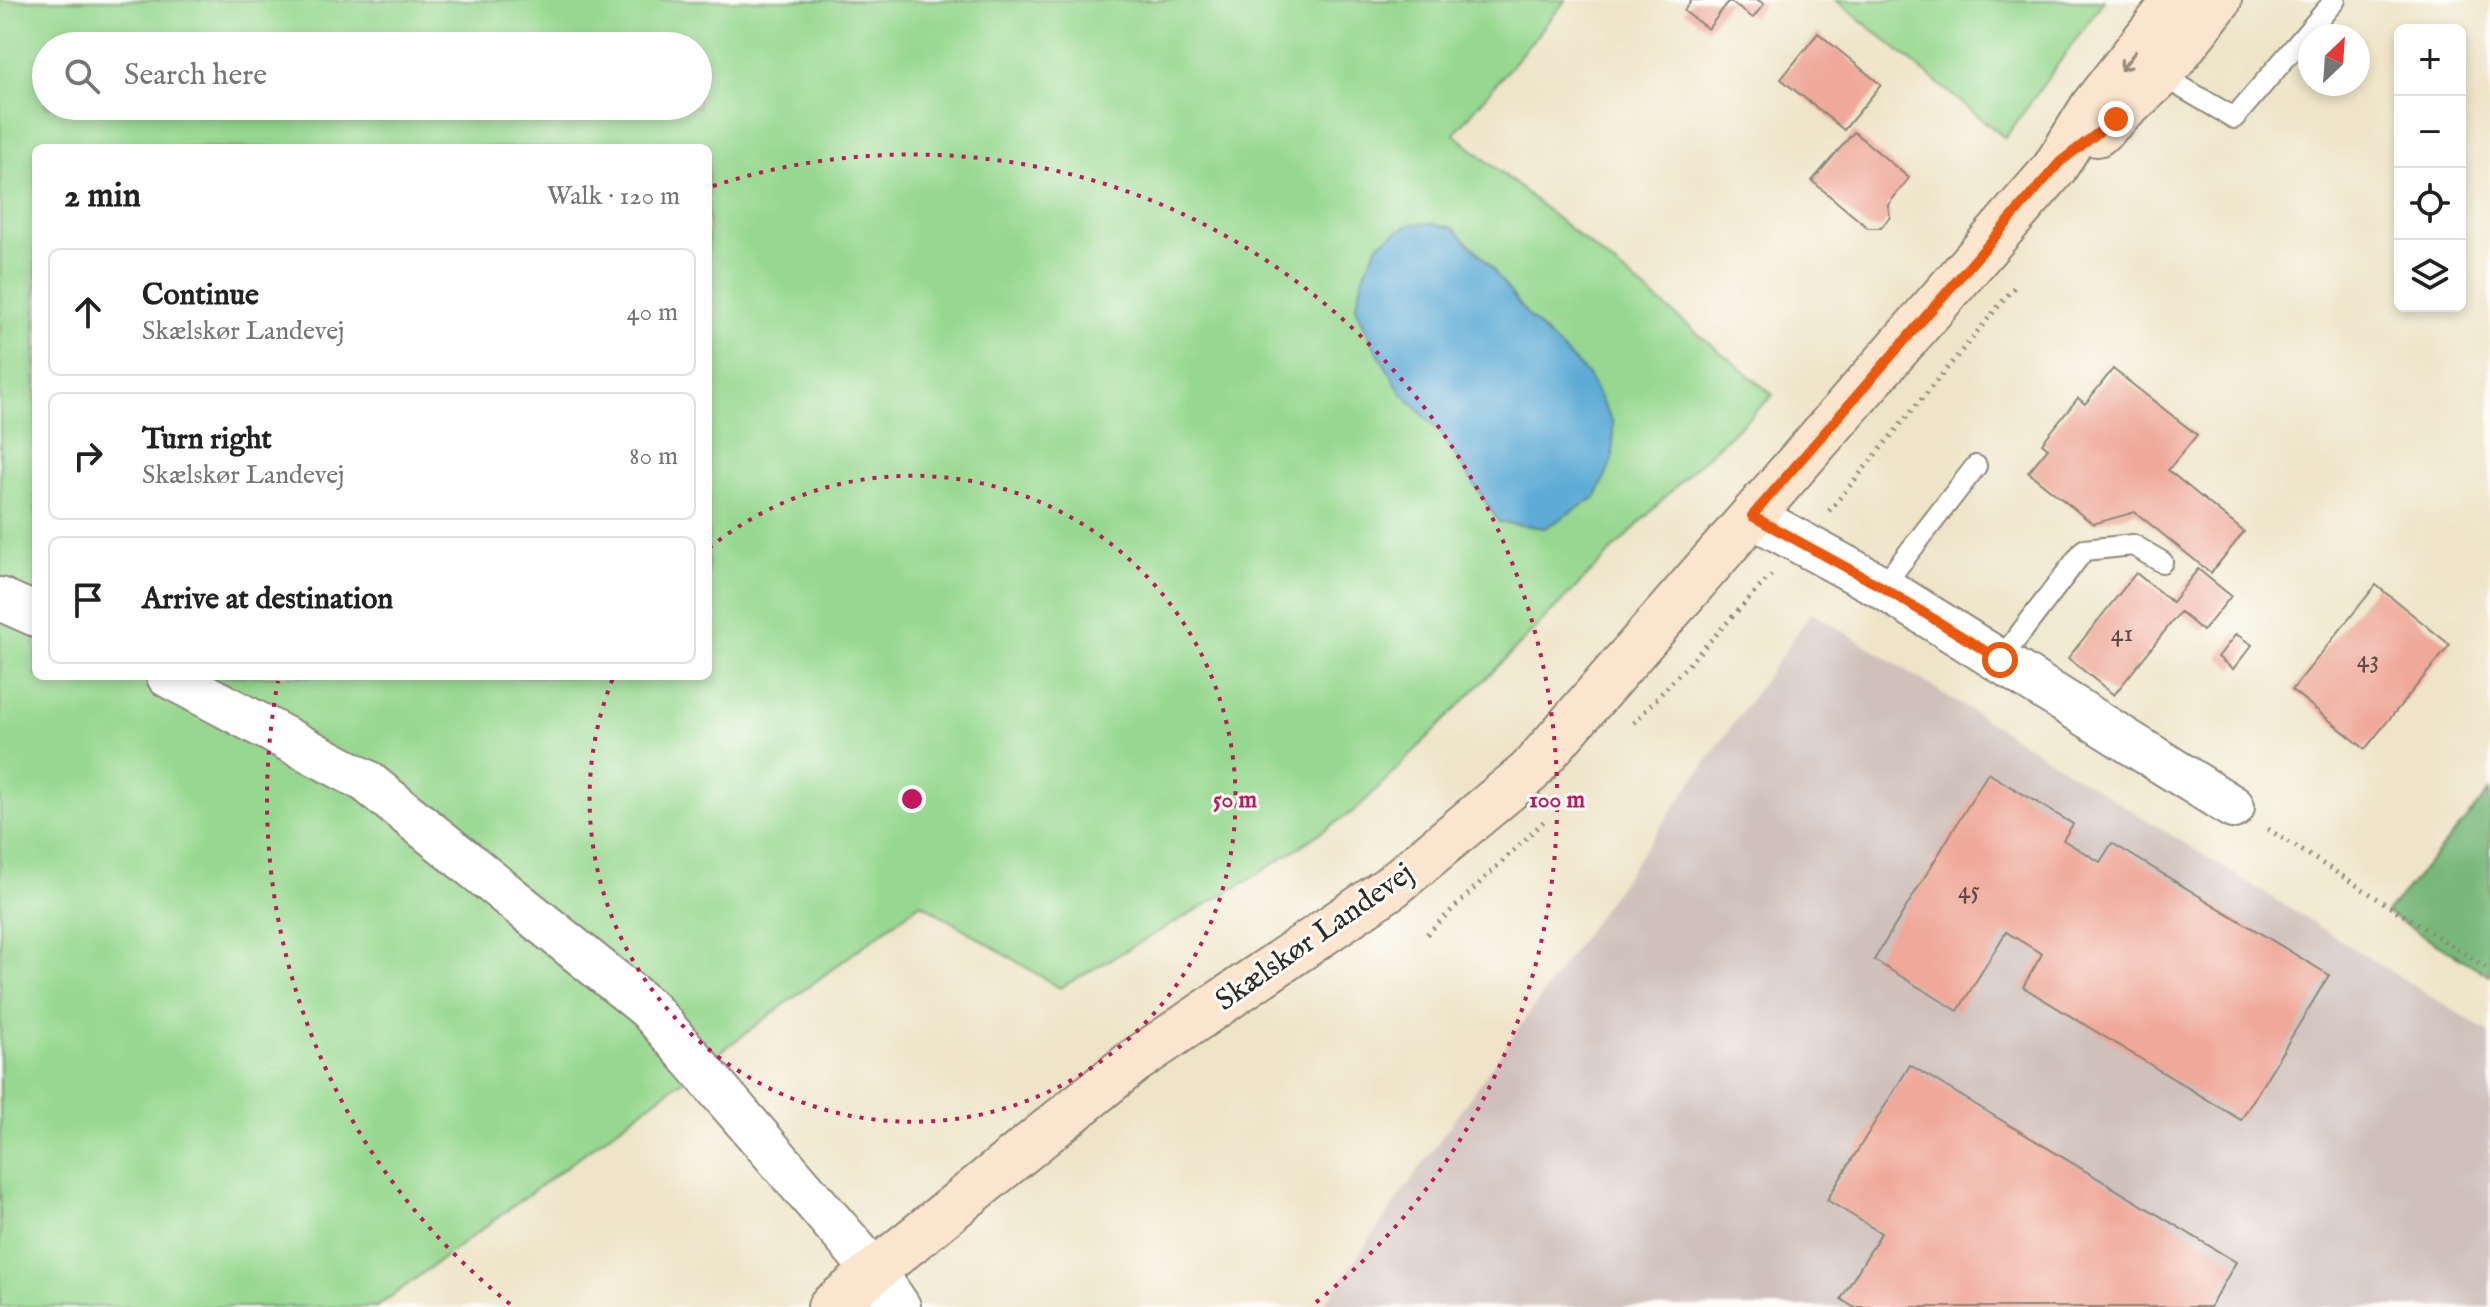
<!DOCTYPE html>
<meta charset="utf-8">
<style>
body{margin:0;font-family:"IM FELL English",serif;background:#f6f6f6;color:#222}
.controls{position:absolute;right:24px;top:24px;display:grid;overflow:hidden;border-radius:12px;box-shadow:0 4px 12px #0003}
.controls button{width:72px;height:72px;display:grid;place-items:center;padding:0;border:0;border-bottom:2px solid #e0e0e0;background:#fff;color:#222;font:40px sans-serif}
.compass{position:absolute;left:2298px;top:24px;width:72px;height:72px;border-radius:50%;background:#fff;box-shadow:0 4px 12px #0003;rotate:25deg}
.stop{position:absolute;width:24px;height:24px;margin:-18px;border:6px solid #ea580c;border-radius:50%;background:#fff}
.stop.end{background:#ea580c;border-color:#fff;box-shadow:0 2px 8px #0008}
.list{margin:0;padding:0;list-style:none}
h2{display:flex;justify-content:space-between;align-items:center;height:104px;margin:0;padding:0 32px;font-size:34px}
h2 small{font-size:26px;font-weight:400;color:#767676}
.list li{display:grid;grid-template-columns:52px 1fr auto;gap:24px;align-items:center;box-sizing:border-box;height:128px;margin:0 16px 16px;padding:0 16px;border:2px solid #e0e0e0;border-radius:12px}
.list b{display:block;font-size:30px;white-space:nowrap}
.list p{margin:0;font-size:26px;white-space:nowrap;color:#767676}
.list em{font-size:26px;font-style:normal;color:#767676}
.icon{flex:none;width:44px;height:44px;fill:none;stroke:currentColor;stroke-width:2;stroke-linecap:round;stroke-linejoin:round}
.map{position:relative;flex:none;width:2490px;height:1307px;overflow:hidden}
.search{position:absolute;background:#fff;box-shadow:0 4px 12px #0003;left:32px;top:32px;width:680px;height:88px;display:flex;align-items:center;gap:20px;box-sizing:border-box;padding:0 28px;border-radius:44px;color:#767676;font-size:30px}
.panel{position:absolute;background:#fff;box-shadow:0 4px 12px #0003;left:32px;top:144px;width:680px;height:536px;border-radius:12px}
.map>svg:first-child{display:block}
.industrial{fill:#cfc0bb}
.green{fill:#96d88f;stroke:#60825d;stroke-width:2;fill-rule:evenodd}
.forest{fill:#78b87a;stroke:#527252;stroke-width:2}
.water{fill:#5dabd6;stroke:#446b80;stroke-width:2}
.building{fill:#efa899}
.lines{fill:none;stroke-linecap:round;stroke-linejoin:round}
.lane-casing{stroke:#8d887a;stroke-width:24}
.street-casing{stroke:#8d887a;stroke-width:46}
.secondary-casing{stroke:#8d887a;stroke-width:48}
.path{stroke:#8d887a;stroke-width:5;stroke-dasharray:2 6;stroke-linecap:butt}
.lane{stroke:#fff;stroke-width:20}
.street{stroke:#fff;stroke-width:42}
.secondary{stroke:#fce5cf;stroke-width:44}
.oneway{stroke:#94887d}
.route{stroke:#ea580c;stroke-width:10}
.ring{fill:none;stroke:#c2185b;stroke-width:4;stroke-dasharray:4 8}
.labels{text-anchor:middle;stroke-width:6;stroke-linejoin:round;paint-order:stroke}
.number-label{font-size:26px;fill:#5c4a46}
.street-label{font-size:30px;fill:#2b2b2b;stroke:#fdfcf7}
.centre{fill:#c2185b;stroke:#fdfcf7;stroke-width:4}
.ring-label{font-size:24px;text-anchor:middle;font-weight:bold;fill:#c2185b;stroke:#fdfcf7;stroke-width:6;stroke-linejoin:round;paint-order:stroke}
</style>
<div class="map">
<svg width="2490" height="1307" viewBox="0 0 2490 1307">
<rect width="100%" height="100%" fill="#fdfcf7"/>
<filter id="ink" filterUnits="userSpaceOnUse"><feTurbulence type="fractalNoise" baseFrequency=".0125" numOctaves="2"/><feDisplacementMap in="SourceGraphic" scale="16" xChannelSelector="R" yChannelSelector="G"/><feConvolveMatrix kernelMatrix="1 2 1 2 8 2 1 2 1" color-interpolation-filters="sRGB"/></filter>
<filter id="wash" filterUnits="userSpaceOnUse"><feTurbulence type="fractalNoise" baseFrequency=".006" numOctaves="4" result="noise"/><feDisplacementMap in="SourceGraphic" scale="32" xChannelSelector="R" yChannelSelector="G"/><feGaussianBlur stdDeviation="1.8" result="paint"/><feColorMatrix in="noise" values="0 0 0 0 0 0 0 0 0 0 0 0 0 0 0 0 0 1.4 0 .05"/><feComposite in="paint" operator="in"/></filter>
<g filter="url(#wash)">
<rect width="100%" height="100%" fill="#efe4c8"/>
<path class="industrial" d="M1812,612L2490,1033V1307H1322Z"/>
<g class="green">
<path d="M0,0H1566L1454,134L1773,395L1689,473L1358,808L1249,880L1060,988L921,903L377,1307H0ZM46,46H698V106H46ZM36,148H708V676H36Z"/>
<path d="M1836,0H2104L2005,138Z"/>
</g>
<path class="forest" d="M2490,791V976L2386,913Z"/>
<path class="water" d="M1430,223L1453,228L1483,257L1529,317L1588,375L1613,423V459L1596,497L1545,528L1499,522L1440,432L1401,392L1371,341L1356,307L1365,270L1380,242L1410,224Z"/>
<g id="blocks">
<g class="building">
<path d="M1692,0H1758L1764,4L1753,18L1729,1L1708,29L1684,11Z"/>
<path d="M1818,33L1881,85L1844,130L1781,79Z"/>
<path d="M1854,132L1909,178L1888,205L1890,217L1881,228H1868L1812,181Z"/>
<path d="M2113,369L2197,435L2168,470L2244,532L2211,573L2135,512L2093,524L2028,472L2048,448L2042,443L2078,398L2085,404Z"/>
<path d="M2198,569L2231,596L2203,631L2180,612L2114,695L2068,658L2136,573L2172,602Z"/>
<path d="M2376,585L2450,645L2365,749L2292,690Z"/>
<path d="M2236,634L2252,645L2233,669L2218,657Z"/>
<path d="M1988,773L2073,824L2063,840L2100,862L2112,843L2329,975L2241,1120L2023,987L2042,954L2006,932L1958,1011L1874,960Z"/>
<path d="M1910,1065L2236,1262L2210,1307H1853L1841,1299L1881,1233L1827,1200Z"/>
</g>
</g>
</g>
<g filter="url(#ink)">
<use href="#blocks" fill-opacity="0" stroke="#8d887a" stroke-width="2"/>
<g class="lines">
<defs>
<g id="lane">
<path d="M2161,75L2234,118L2335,0"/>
<path d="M1882,587L1976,466"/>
<path d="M2000,660L2084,550L2133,545L2162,562"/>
</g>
<g id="street">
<path d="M1752,516L1882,587L2233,807"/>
<path d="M0,599L36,615"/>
<path d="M168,676L366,781L649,1009L875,1272L899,1307"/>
</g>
<g id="secondary">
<path d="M2097,134L2161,75L2219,0"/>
<path d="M830,1307L1133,1062L1391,887L1529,772L2054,169L2093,106L2176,0"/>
</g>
</defs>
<use href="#lane" class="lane-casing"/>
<use href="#street" class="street-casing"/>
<use href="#secondary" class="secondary-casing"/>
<g class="path">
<path d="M1829,511L2016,285"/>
<path d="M1634,723L1771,575"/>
<path d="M2268,829L2490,970"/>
<path d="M1427,934L1546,819"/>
</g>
<use href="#lane" class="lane"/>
<use href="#street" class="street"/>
<use href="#secondary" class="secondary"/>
</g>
<defs><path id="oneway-shaft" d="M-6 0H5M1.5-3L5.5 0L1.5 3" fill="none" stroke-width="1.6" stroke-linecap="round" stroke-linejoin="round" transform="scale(2)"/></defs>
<use class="oneway" href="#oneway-shaft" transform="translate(2128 61) rotate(128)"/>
</g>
<g class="lines" filter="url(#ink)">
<path class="route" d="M2000,660L1882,587L1752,516L2060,162L2116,119"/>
</g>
<g class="ring">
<path d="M709 548A323 323 0 1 1 613 678"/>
<path d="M510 1304A645 645 0 0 1 278 681M713 186A645 645 0 0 1 1314 1304"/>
</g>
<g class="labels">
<g class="number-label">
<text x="2122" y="641">41</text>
<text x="2368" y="667">43</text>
<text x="1969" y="898">45</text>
</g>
<g class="street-label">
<text transform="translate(1314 936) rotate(-35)" y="10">Skælskør Landevej</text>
</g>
</g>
<circle cx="912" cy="799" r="12" class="centre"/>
<g class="ring-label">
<text x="1235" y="807">50 m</text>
<text x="1557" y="807">100 m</text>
</g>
</svg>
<div class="controls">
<button>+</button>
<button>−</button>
<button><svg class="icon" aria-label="locate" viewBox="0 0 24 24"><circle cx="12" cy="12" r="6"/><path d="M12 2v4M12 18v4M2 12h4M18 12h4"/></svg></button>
<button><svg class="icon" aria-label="layers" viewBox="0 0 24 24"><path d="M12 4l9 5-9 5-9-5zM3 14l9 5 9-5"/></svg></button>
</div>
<svg class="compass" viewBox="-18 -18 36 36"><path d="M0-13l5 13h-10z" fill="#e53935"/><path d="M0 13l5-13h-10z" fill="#767676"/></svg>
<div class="stop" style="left:2000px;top:660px"></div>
<div class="stop end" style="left:2116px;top:119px"></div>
<div class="search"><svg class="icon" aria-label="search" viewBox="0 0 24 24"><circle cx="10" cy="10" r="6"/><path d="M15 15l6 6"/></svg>Search here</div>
<section class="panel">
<h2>2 min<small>Walk · 120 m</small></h2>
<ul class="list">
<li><svg class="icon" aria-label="ahead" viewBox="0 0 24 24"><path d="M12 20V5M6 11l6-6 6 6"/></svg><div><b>Continue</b><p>Skælskør Landevej</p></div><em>40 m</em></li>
<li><svg class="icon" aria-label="right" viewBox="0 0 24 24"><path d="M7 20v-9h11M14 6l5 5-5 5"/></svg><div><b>Turn right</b><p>Skælskør Landevej</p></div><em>80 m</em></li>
<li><svg class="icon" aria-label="arrive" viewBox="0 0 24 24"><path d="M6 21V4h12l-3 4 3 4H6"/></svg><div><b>Arrive at destination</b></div></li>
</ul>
</section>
</div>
